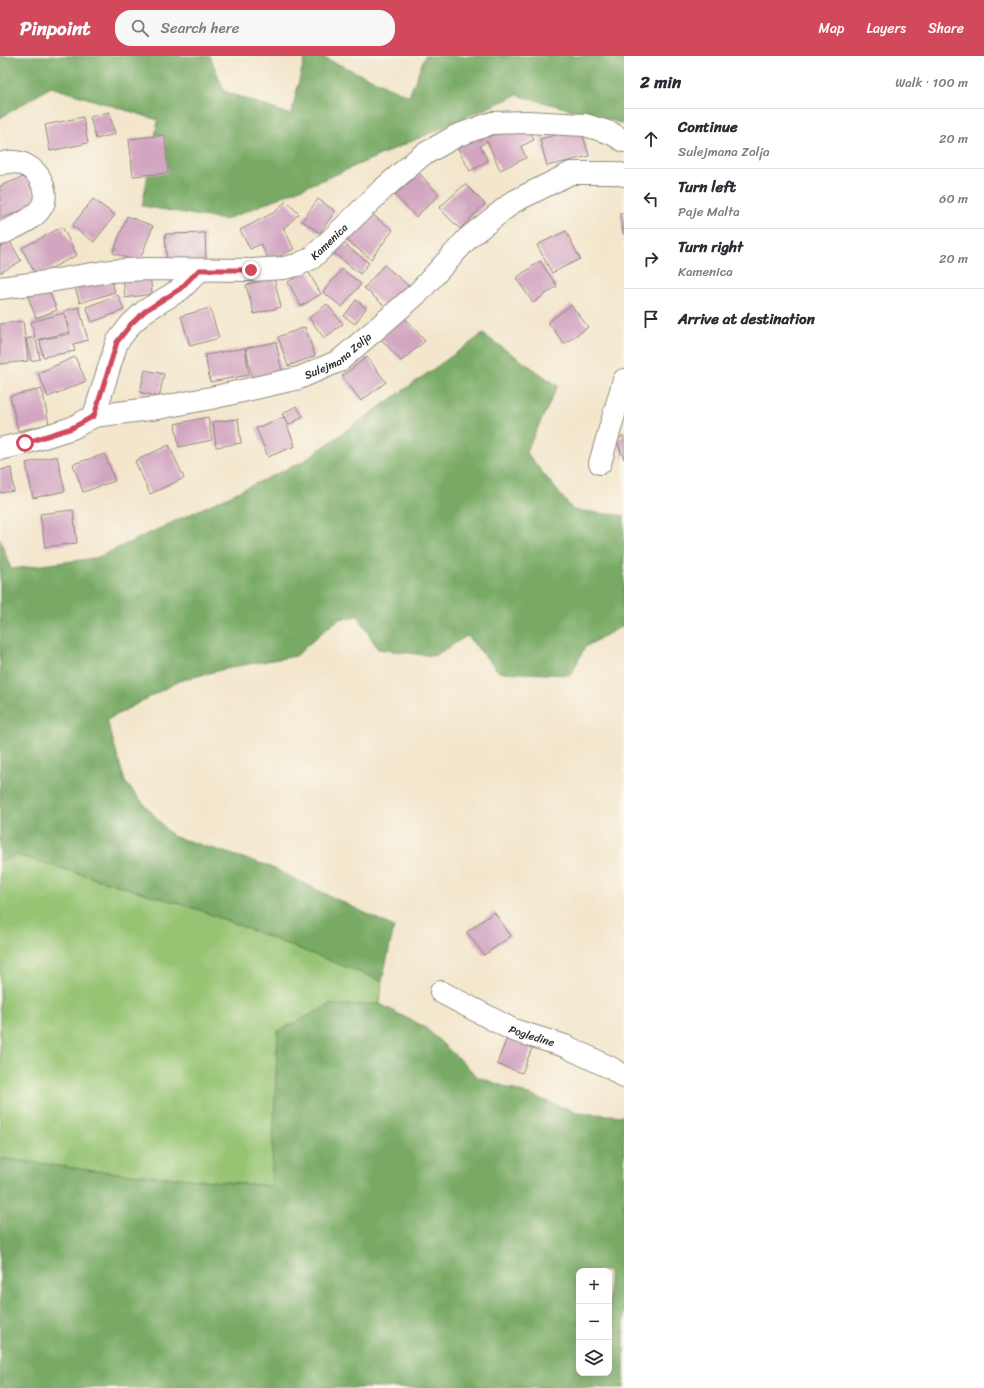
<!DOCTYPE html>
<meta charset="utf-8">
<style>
body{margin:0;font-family:Sriracha,sans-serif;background:#f7f7f7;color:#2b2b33}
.controls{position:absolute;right:12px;bottom:12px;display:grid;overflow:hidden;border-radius:8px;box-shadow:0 2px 10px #0003}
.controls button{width:36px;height:36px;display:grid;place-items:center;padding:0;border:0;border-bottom:1px solid #e1e1e2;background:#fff;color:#2b2b33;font:20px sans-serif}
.stop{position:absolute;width:12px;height:12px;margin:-9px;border:3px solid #d1495b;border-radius:50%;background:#fff}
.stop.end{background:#d1495b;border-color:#fff;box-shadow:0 1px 4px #0008}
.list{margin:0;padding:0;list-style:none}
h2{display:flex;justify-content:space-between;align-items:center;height:52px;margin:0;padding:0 16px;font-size:17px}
h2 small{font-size:13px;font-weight:400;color:#7c7c81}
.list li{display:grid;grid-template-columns:26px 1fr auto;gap:12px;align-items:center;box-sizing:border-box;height:60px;padding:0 16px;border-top:1px solid #e1e1e2}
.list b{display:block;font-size:15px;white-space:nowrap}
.list p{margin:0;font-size:13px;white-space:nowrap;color:#7c7c81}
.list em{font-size:13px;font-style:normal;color:#7c7c81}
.icon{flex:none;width:22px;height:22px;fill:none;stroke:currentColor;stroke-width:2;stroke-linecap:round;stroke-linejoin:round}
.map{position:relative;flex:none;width:624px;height:1332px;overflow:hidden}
header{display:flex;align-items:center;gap:24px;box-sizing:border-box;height:56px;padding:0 20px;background:#d1495b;color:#fff}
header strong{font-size:19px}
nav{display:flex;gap:22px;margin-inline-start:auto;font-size:14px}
.search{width:280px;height:36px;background:#f7f7f7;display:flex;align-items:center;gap:10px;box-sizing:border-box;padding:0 14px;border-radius:16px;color:#7c7c81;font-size:15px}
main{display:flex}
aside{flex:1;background:#fff}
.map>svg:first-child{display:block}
.green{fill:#96c473;stroke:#60784f}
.forest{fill:#78aa65;stroke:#526a48;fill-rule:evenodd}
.building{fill:#d2a5c1}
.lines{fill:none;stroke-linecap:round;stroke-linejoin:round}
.minor-casing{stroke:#8f887c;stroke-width:24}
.minor{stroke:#fff;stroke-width:22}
.route{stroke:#d1495b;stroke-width:5}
.labels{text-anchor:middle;stroke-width:4;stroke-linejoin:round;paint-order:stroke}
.street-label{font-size:11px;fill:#2b2b2b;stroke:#fbf7ec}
</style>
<header>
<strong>Pinpoint</strong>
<div class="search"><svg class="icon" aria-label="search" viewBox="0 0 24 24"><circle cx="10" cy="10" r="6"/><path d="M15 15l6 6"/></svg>Search here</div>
<nav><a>Map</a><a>Layers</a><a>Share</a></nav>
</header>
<main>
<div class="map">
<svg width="624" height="1332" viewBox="0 0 624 1332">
<rect width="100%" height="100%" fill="#fbf7ec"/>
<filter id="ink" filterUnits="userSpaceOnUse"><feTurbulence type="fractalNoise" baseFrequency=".025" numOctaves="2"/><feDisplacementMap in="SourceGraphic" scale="8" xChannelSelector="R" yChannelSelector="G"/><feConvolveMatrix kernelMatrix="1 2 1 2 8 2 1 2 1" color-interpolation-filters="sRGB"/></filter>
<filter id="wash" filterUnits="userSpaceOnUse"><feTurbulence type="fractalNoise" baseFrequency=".012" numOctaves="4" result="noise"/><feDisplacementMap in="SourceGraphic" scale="16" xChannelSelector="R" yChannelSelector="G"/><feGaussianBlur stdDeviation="0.9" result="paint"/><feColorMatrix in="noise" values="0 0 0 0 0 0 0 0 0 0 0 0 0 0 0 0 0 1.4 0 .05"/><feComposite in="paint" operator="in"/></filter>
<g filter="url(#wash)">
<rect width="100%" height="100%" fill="#f3e6cc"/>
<path class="green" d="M17,799L197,853L382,925L380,948L330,949L278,975L272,1130L95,1115L0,1102V806Z"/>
<g class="forest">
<path d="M0,0H210L224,35L291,59L305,0H320L409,40L425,0H624V68L517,39L337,118L225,164L142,150L158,64L51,31L0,62Z"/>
<path d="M483,278L558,330L526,396L573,454L624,460V569L585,591L571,619L499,616L467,580L434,600L378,593L358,560L339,563L320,578L296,600L232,611L179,625L107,664L125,726L172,780L266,809L394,871L382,925L197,853L17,799L0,806V483L11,513L96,502L302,406Z"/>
<path d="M380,948L426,972L478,1021L580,1057L624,1060V1332H0V1102L95,1115L271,1130L278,975L330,949ZM579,1215H609V1317H579Z"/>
</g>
<g id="blocks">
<g class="building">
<path d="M109,56L115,78L96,83L90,61Z"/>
<path d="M83,61L88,87L50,95L45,69Z"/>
<path d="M512,71L515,77L529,72L534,84L521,90L526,102L500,114L487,85L480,90L488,105L470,115L456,89L482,74L486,82Z"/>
<path d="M581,72L589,100L547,110L540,83Z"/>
<path d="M165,79L168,117L133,120L129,83Z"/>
<path d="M419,117L439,139L416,161L395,139Z"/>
<path d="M26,120L38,148L0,163V130Z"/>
<path d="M465,128L485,148L460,173L439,152Z"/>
<path d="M93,143L115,159L94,186L72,170Z"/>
<path d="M318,143L335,155L320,177L302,165Z"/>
<path d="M286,145L299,158L284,172L283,171L294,193L269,205L261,188L250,193L240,174L275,156Z"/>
<path d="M366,154L393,174L371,203L344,182Z"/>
<path d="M620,157H624V178H623Z"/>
<path d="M127,160L153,170L139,206L113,197Z"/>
<path d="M62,171L77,199L36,220L22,192Z"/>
<path d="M566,175L580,203L552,217L537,189Z"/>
<path d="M205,177L206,206L167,207L165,178Z"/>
<path d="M339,184L369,207L360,218L331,195Z"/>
<path d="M10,185L21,205L0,217V191Z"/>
<path d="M540,205L557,230L533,247L516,222Z"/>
<path d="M384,209L409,230L389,254L364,232Z"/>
<path d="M342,213L361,228L342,251L323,236Z"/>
<path d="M308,215L321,238L301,250L288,226Z"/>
<path d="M150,217L152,238L125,242L123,220Z"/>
<path d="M110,219L115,236L80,247L74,229Z"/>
<path d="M274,222L281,251L254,258L246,229Z"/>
<path d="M48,233L57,254L36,262L28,241Z"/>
<path d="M118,239L124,254L92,266L86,251Z"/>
<path d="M356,244L366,252L355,268L344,260Z"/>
<path d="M327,248L343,268L324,282L309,262Z"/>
<path d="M571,249L588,271L564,288L548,266Z"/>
<path d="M79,251L88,284L73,288L75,295L43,301L40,284L70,278L64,255Z"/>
<path d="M210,252L219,282L190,290L181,260Z"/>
<path d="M64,257L69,276L36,284L40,303L31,305L26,283L35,281L31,266Z"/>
<path d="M404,261L425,285L401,305L380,282Z"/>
<path d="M23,265L28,305L0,308V268Z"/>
<path d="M305,271L315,300L288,310L278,281Z"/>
<path d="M276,286L282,316L252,322L246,292Z"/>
<path d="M245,292L249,319L210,326L205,299Z"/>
<path d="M75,301L86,325L48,341L38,317Z"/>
<path d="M367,301L386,326L361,345L342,320Z"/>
<path d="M145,314L164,318L159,341L140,336Z"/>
<path d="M42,333L49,368L18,375L10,340Z"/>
<path d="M296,350L303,360L289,369L282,358Z"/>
<path d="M208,361L212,384L179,391L175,368Z"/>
<path d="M284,361L295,390L268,401L256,372Z"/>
<path d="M238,363L241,387L216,391L213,366Z"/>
<path d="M624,380V403L616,383Z"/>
<path d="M169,389L184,422L150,438L135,405Z"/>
<path d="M105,398L115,425L83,436L73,408Z"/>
<path d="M57,400L65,435L33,442L26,407Z"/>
<path d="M11,412L14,435L0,437V414Z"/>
<path d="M73,454L77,487L45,491L40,458Z"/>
<path d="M494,856L511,880L484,899L467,876Z"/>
<path d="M507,982L532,992L522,1017L497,1008Z"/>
</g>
</g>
</g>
<g filter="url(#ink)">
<use href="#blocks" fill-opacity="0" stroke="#8f887c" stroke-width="1"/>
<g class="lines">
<defs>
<g id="minor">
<path d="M0,108C20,101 40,113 44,134C45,138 45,142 44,146C38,163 15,171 0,178"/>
<path id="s1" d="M0,232L38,227L110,215L146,213L251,214L284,212L297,209L312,202L383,133L421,100L456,80L492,67L527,66L585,69L611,77L624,85"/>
<path d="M94,360L117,286L131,268L145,255L181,233L199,215"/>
<path id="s2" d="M0,393L25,387L72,372L94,360L158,352L211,342L299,322L339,305L419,236L468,182L513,146L571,117H615L624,119"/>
<path d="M600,407L624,324"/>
<path id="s3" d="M441,936L513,974L565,990L611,1012L624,1021"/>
</g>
</defs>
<use href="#minor" class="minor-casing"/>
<use href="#minor" class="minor"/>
</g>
</g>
<g class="lines" filter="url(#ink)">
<path class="route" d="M25,387L72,372L94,360L117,286L131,268L145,255L180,233L199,214H251"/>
</g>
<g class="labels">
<g class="street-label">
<text dy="4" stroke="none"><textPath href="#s1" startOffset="339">Kamenica</textPath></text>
<text dy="4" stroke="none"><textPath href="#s2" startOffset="354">Sulejmana Zolja</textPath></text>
<text dy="4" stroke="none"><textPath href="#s3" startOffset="101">Pogledine</textPath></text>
</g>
</g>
</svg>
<div class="controls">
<button>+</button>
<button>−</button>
<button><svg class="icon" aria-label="layers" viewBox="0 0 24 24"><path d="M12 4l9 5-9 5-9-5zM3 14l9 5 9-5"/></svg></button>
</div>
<div class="stop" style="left:25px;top:387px"></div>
<div class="stop end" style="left:251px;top:214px"></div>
</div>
<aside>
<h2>2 min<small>Walk · 100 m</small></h2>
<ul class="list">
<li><svg class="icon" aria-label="ahead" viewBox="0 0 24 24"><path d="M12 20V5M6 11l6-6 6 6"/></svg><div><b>Continue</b><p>Sulejmana Zolja</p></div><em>20 m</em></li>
<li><svg class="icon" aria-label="left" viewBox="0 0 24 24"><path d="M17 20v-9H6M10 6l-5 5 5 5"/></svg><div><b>Turn left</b><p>Paje Malta</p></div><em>60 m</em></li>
<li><svg class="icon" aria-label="right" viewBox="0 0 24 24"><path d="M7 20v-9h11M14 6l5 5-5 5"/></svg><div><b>Turn right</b><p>Kamenica</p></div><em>20 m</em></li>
<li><svg class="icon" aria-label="arrive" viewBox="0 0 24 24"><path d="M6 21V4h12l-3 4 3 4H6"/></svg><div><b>Arrive at destination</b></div></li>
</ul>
</aside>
</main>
